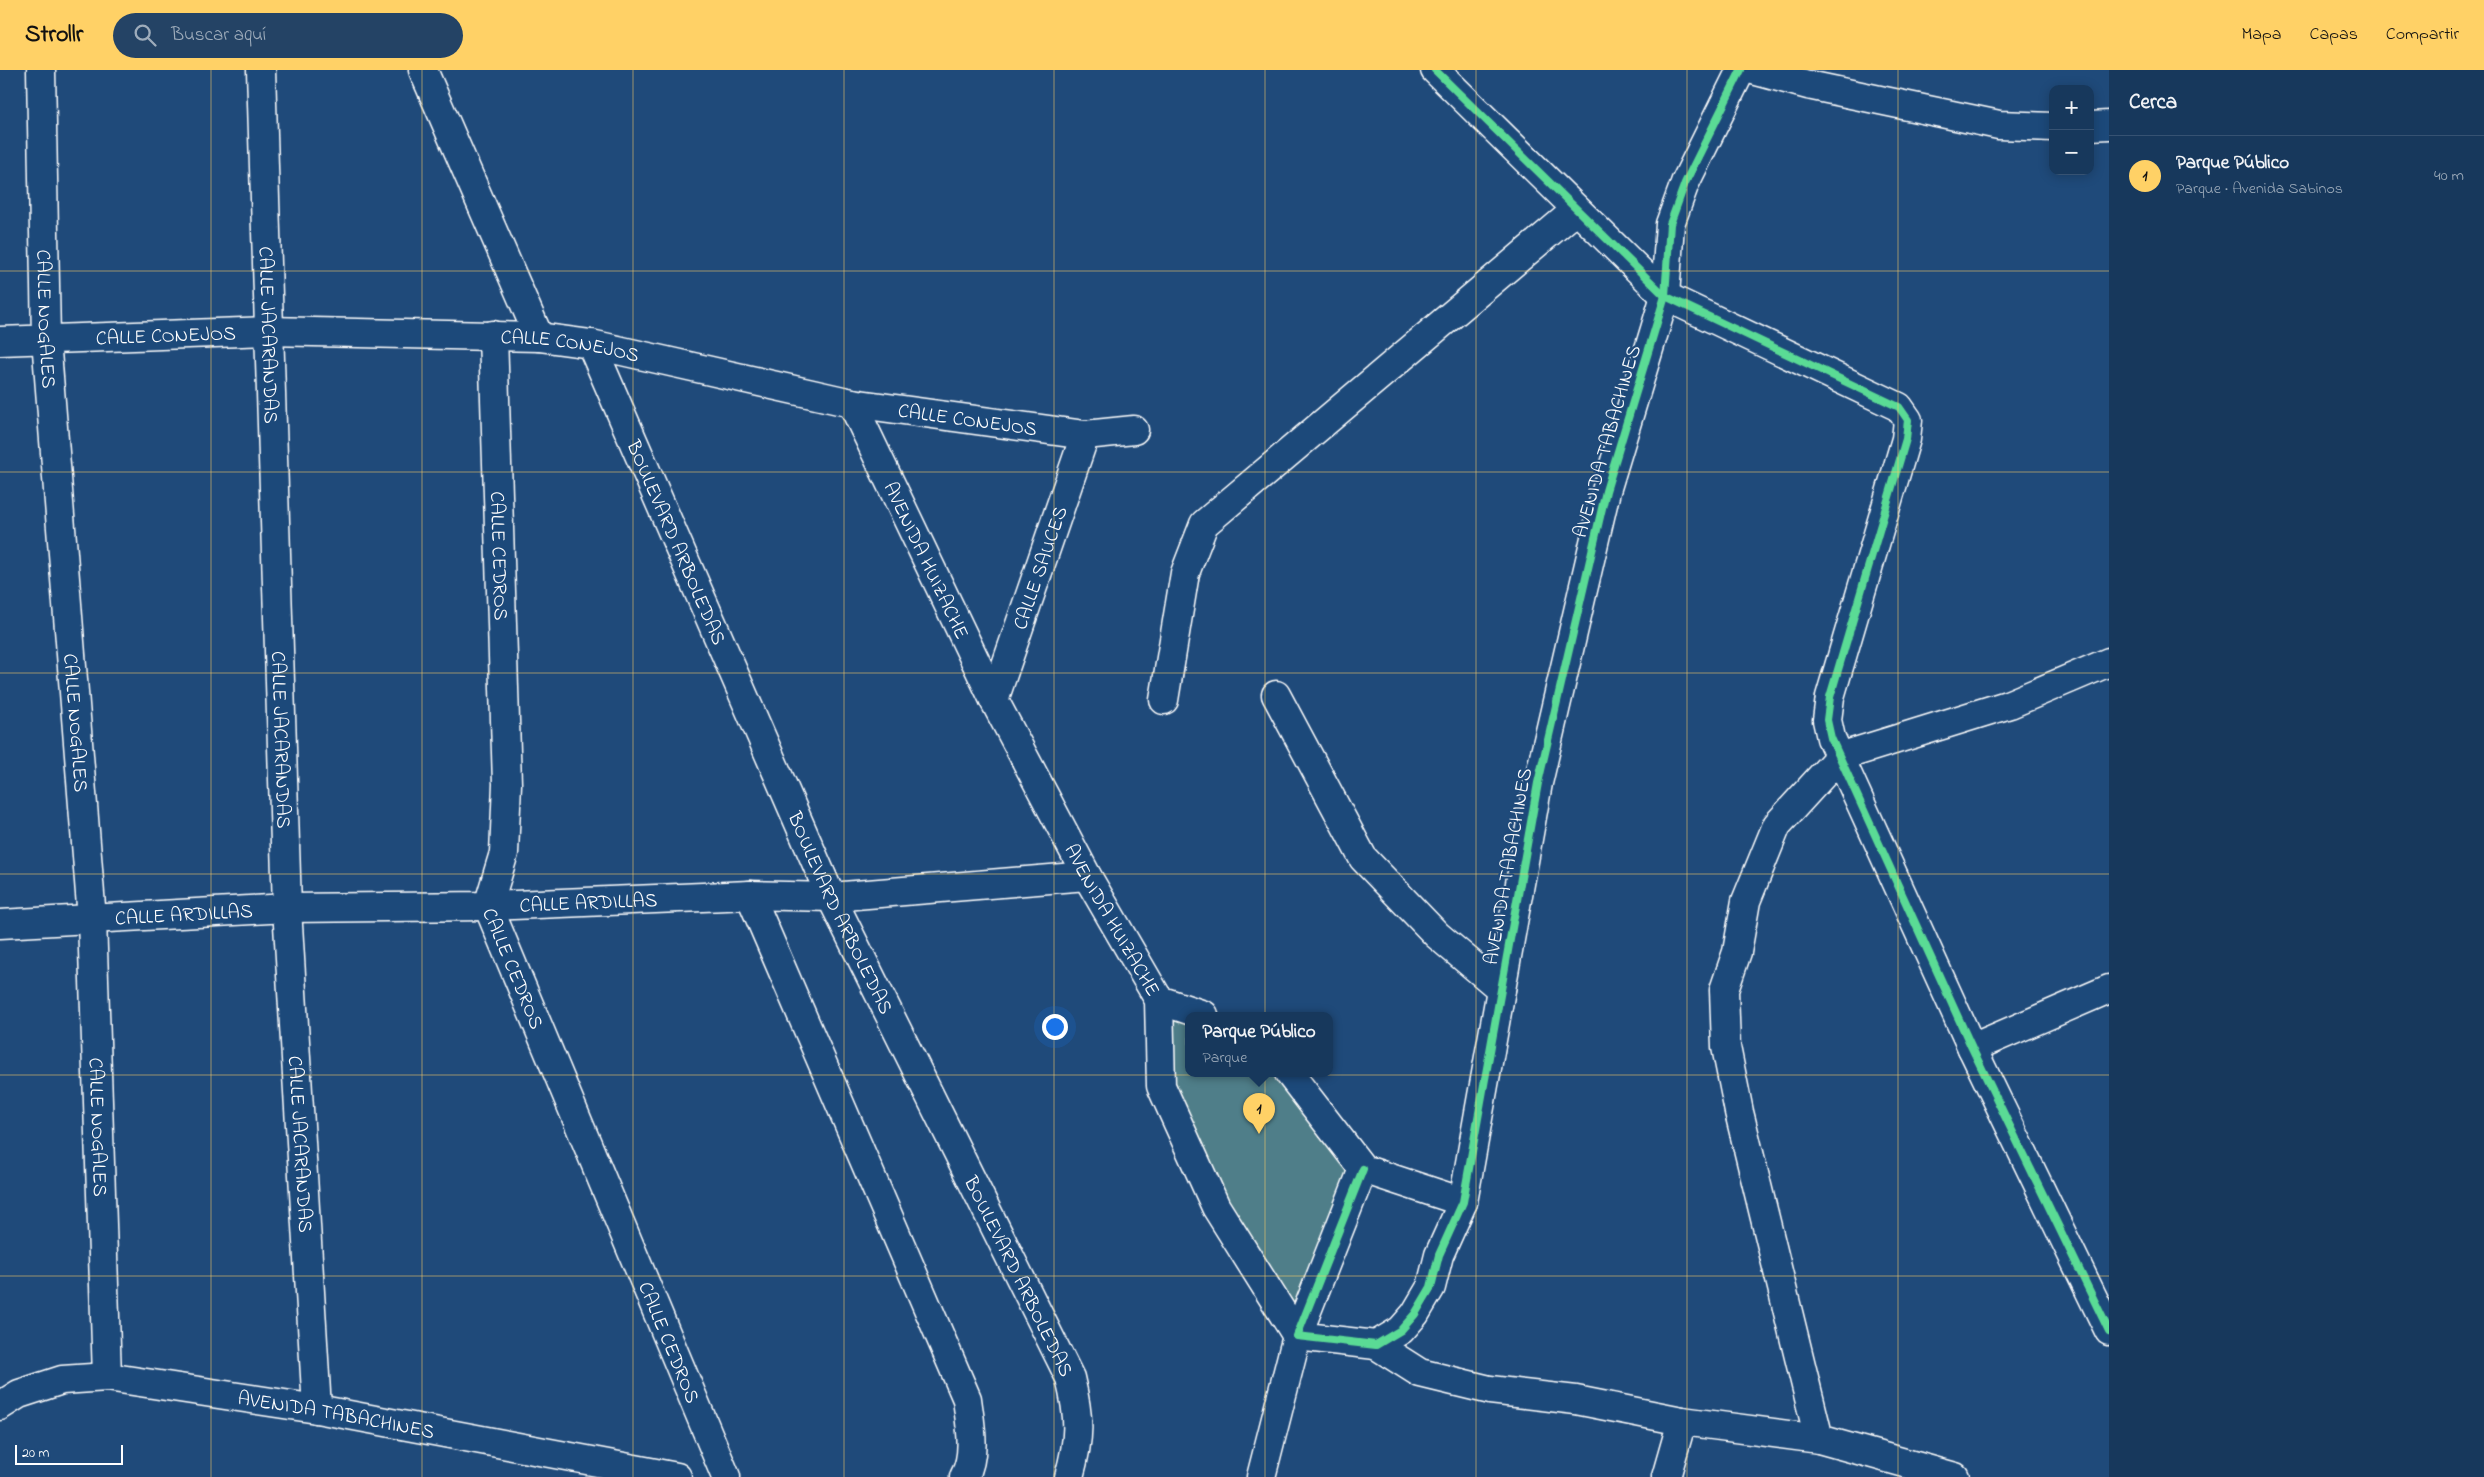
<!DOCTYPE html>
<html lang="es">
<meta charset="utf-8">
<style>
body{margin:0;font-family:"Indie Flower",sans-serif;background:#244365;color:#f1f3f6}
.controls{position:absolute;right:15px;top:15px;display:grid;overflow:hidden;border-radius:10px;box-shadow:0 2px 12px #0003}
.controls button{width:45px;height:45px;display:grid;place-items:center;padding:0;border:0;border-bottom:1px solid #365272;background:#17385c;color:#f1f3f6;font:25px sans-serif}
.scale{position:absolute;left:15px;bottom:12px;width:108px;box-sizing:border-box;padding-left:5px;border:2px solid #fff;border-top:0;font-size:14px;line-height:18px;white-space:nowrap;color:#fff;-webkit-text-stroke:4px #1f4a7a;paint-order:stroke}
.you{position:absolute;left:1054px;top:956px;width:18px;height:18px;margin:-12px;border:4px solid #fff;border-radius:50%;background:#1a73e8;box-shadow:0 0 0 8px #1a73e833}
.badge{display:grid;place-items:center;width:32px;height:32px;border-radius:50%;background:#ffd166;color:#111;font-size:16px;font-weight:700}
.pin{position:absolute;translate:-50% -41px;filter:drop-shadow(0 1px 2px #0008)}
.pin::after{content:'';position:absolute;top:26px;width:18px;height:15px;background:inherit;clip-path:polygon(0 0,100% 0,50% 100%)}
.popup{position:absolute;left:1185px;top:942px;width:148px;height:65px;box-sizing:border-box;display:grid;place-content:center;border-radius:10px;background:#17385c;filter:drop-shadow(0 1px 4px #0005);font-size:16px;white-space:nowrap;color:#9eacbb}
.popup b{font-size:19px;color:#f1f3f6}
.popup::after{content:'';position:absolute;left:50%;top:100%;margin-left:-10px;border:10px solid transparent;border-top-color:#17385c}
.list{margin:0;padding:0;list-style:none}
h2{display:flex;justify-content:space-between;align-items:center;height:65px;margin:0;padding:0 20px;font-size:21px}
h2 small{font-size:16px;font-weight:400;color:#9eacbb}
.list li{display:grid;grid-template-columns:32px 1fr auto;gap:15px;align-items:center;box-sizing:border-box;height:80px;padding:0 20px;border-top:1px solid #365272}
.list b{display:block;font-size:19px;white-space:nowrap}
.list p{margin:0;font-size:16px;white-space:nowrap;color:#9eacbb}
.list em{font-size:16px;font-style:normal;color:#9eacbb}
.icon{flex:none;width:28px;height:28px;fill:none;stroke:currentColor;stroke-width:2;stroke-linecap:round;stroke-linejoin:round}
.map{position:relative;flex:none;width:2109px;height:1407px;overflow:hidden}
header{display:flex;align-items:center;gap:30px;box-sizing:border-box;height:70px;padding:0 25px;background:#ffd166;color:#111}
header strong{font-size:24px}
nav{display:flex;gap:28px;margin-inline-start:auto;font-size:18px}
.search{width:350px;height:45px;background:#244365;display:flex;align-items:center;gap:12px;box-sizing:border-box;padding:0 18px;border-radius:28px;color:#9eacbb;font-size:19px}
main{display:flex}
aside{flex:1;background:#17385c}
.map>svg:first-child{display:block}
.green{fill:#4f7e89;stroke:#a7bec4}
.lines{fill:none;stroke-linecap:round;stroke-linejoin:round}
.minor-casing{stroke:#fff;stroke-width:31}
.minor{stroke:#1f4a7a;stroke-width:28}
.cycleway-casing{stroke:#1f4a7a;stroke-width:11}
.cycleway{stroke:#5adb95;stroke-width:8}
.grid{fill:none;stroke:#ffd166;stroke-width:1;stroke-opacity:0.55}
.labels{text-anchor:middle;stroke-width:4;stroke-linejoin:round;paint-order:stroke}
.street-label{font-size:20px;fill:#fff;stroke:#1f4a7a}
</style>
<header>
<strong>Strollr</strong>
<div class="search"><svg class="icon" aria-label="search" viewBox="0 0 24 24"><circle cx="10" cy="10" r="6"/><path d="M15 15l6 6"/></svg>Buscar aquí</div>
<nav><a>Mapa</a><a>Capas</a><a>Compartir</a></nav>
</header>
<main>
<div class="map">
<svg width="2109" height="1407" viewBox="0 0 2109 1407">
<rect width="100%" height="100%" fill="#1f4a7a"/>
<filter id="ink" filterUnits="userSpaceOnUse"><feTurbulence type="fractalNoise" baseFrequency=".02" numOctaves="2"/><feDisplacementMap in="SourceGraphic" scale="10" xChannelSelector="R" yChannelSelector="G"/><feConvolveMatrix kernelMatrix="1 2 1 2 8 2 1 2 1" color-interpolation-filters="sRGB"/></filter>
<g filter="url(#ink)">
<path class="green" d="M1159,930L1189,945V1003H1289L1363,1099L1297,1266L1167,1029Z"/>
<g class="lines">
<defs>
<g id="minor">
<path id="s1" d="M41,0L46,269L92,849L107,1307"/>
<path id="s2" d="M261,0L287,838L317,1339"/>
<path d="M423,0L539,267"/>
<path d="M1435,0L1665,226L1899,337L1908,350L1906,369L1830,627L1827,650L1831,668L1972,978L2109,1261"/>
<path d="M1753,0L1808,15L1999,55L2053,57"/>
<path d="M2090,56L2109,55"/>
<path id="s3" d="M493,265L507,714L504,783L488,836L726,1407"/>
<path id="s4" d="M0,271L268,261L539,267L591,274L852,333L1085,365L1134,360"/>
<path id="s5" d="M591,274L831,827L1070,1308C1080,1349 1080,1367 1069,1407"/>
<path id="s6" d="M852,333L994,630L1087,806L1159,930L1161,1016L1216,1137L1297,1266L1261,1407"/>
<path d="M1276,625L1363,788L1437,865L1501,919"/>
<path id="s7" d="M994,630L1085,365"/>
<path d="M1164,630L1185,503L1204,454L1576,140"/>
<path d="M750,825L967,1329C970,1353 977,1385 964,1407"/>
<path id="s8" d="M0,854L287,838L488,836L750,825L831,827L1087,806"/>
<path d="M1159,930L1204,945"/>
<path d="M1972,978L2109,919"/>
<path d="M1289,1003L1363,1099L1463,1132"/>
<path d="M1363,1099L1297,1266L1376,1275L1401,1260L1415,1244L1431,1217L1439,1185L1463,1132L1538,713L1606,421L1665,226L1670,154L1685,113L1741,0"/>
<path d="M1376,1275L1420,1303L1490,1320L1576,1330L1682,1351L1819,1369L1955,1407"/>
<path id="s9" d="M0,1336L19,1324L62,1310L107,1307L317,1339L677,1407"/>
<path d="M1819,1369L1739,1042L1726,977L1724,920L1737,882L1746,831L1777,755L1839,687L2010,634L2109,592"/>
<path d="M1666,1407L1682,1351"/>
</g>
</defs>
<use href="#minor" class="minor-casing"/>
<use href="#minor" class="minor"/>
<defs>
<g id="cycleway">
<path d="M1435,0L1665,226L1899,337L1908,350L1906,369L1830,627L1827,650L1831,668L1972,978L2109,1261"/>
<path d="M1363,1099L1297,1266L1376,1275L1401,1260L1415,1244L1431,1217L1439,1185L1463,1132L1538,713L1606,421L1665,226L1670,154L1685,113L1741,0"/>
</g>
</defs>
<use href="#cycleway" class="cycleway-casing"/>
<use href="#cycleway" class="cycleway"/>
</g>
</g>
<path class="grid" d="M211,0V1407M422,0V1407M633,0V1407M844,0V1407M1054,0V1407M1265,0V1407M1476,0V1407M1687,0V1407M1898,0V1407M0,201H2109M0,402H2109M0,603H2109M0,804H2109M0,1005H2109M0,1206H2109"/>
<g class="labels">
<g class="street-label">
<text dy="7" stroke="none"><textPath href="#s1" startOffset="249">CALLE NOGALES</textPath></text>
<text dy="7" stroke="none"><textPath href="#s4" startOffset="166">CALLE CONEJOS</textPath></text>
<text dy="7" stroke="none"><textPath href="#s2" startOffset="265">CALLE JACARANDAS</textPath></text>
<text dy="7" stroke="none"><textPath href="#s4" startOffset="571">CALLE CONEJOS</textPath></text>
<text dy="7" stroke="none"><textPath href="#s4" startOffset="976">CALLE CONEJOS</textPath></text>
<text transform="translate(1606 371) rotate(-74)" y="7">AVENIDA TABACHINES</text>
<text dy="7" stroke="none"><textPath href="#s5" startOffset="216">BOULEVARD ARBOLEDAS</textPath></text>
<text dy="7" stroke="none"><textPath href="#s3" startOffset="221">CALLE CEDROS</textPath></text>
<text dy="7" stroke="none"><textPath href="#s6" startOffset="174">AVENIDA HUIZACHE</textPath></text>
<text dy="7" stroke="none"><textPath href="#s7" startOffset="140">CALLE SAUCES</textPath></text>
<text dy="7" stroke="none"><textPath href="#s1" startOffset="654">CALLE NOGALES</textPath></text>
<text dy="7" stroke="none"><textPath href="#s2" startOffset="670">CALLE JACARANDAS</textPath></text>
<text transform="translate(1507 796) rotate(-80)" y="7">AVENIDA TABACHINES</text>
<text dy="7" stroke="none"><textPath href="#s8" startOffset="589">CALLE ARDILLAS</textPath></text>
<text dy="7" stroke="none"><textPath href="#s5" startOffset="621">BOULEVARD ARBOLEDAS</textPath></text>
<text dy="7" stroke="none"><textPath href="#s8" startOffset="184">CALLE ARDILLAS</textPath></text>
<text dy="7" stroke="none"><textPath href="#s6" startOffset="579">AVENIDA HUIZACHE</textPath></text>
<text dy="7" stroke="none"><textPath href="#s3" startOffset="641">CALLE CEDROS</textPath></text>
<text dy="7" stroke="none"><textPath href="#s1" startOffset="1059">CALLE NOGALES</textPath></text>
<text dy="7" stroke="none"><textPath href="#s2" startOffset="1075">CALLE JACARANDAS</textPath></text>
<text dy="7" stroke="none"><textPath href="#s5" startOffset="1026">BOULEVARD ARBOLEDAS</textPath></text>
<text dy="7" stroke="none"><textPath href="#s3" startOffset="1046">CALLE CEDROS</textPath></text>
<text dy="7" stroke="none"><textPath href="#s9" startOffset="345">AVENIDA TABACHINES</textPath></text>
</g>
</g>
</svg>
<div class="controls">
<button>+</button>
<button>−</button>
</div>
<div class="scale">20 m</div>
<div class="you"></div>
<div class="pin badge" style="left:1259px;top:1064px">1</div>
<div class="popup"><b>Parque Público</b>Parque</div>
</div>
<aside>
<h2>Cerca<small></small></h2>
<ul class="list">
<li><span class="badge">1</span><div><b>Parque Público</b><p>Parque · Avenida Sabinos</p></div><em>40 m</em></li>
</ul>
</aside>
</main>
